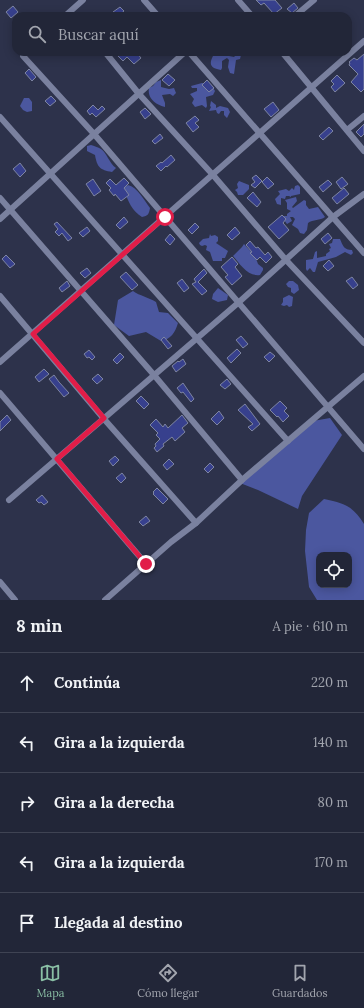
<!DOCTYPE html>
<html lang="es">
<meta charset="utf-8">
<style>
body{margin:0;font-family:Lora,serif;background:#2a2e40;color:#f1f3f6}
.controls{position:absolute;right:12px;bottom:12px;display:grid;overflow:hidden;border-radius:8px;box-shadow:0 2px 10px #0003}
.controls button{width:36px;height:36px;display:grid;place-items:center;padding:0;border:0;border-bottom:1px solid #3f4353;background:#222638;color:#f1f3f6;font:20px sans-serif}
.stop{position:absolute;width:12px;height:12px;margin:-9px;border:3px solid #e11d48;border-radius:50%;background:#fff}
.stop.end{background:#e11d48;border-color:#fff;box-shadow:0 1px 4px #0008}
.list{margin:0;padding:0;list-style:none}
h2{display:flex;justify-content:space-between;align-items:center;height:52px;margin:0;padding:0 16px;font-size:17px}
h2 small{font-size:13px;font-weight:400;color:#a2a5ae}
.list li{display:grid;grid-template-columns:26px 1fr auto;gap:12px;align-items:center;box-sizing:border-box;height:60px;padding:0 16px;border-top:1px solid #3f4353}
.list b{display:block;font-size:15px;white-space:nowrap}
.list em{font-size:13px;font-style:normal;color:#a2a5ae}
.icon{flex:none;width:22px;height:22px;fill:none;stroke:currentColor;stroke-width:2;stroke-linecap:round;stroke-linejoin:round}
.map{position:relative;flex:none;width:364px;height:600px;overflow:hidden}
.search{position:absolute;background:#222638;box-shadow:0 2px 10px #0003;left:12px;right:12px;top:12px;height:44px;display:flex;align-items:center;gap:10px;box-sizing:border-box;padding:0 14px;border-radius:12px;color:#a2a5ae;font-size:15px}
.sheet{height:352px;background:#222638}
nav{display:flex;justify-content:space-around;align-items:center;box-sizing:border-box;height:56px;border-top:1px solid #3f4353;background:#222638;font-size:11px;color:#a2a5ae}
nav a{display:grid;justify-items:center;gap:2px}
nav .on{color:#8abfa5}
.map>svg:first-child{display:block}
.green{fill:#4b579f;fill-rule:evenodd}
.building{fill:#37408d;stroke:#7e85a2}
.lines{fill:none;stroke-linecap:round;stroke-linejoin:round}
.minor{stroke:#7a819f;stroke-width:6}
.route{stroke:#e11d48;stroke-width:5}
</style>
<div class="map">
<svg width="364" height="600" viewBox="0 0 364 600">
<rect width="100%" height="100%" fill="#2d324b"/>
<g class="green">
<path d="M213,52H228L229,56L234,57L236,55L237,53L241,55L240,59L236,60L234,74L230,73L228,67L229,60L227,58L222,61V68L221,70C209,68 209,63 214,54Z"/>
<path d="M161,80V87L169,89L174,88L176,93L173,96L170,94L162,95L165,103V107C156,105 147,98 149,88L153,86L156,82Z"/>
<path d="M202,83C210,83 212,85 215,91L213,95L206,97L207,106L206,108L202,105L195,107L192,103L194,99L190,94L197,91V88H192L191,86Z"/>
<path d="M24,98H29L32,102V111L27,112L23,110L20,106Z"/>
<path d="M211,101L216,105V108L220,106L228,108L230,112L227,118L224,115V111H221L219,114L217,113L216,110L209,111L211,107L210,106Z"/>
<path d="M91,145C94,146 98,147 101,149C107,153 109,163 116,168L112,172C100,170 97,167 95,155L87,151V146Z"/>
<path d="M239,181L249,185V189L243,195H238L237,192L235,190L238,188L237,184Z"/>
<path d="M128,185C137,187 144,200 150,208C149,214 148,216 142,217C132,211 128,201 124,190L125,187Z"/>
<path d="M295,186L298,185L300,187V194L291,196V197L289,196H286L285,199L281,198V205L277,204L275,199L280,194L278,191L286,189L289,191L292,188L294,190Z"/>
<path d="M296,197L297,201L292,207L293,208L304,200L306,201V205L309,209L318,207L325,217C320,221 313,219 308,223L307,230L304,234L300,233L298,229L292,225L295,219L293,217H290L292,221L287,224L284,220V216H287V214L291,211L287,209V203L285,200Z"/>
<path d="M210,234L211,236L215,235L218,237V241L216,243L228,251L225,258H222V261H213L210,252L206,250L207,246L205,245L202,246L200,245L199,243L203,239L209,238Z"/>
<path d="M333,239H340C343,246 344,250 352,250L353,253L351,255L345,252L336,257L318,262L315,272H313L310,268L307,271L306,269V260L313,259L315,252L317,251V258L326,256V254L330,251L329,249L331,248L329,244L332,243Z"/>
<path d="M244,244L255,256L258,264L263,268V270L260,275C248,277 240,264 233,256L242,247Z"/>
<path d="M289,281H293L298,285L299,290L294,294L291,292V288L288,287L286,284Z"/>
<path d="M218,288L228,295L227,300L218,302L212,299L213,294Z"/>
<path d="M133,291C140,296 148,297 156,302L159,312L168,313L178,323C175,333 171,339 161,341L146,332L129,336L114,325L118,300Z"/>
<path d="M289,295L293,297L292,306L289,307L287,305L284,306L281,305L283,302V298Z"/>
<path d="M330,418L342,435L302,496L298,509L258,490L240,483L313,421Z"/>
<path d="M324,499C344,503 353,506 364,524V600H317L309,587L305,551L306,530L309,513ZM319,555H349V585H319Z"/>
</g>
<g class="building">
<path d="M256,0H275L282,8L274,14L264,3L261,5Z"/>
<path d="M294,3L298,8L292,13L287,9Z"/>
<path d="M13,6L18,12L11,18L6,12Z"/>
<path d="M120,7L124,11L118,16H116L113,12Z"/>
<path d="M119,52H136L141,58L134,64L127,57L123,61L118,56L121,54Z"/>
<path d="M364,54V89L361,92L351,82L358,74L349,65L350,63L349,62L354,58L357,60Z"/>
<path d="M29,69L36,77L32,81L25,73Z"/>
<path d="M168,74L175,80L169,86L162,80Z"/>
<path d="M337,75L345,83L335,92L331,87L334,84L331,81Z"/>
<path d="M207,80L214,88L209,92L202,85Z"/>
<path d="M51,96L56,101L50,106L45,101Z"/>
<path d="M273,102L279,110L271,117L264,109Z"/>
<path d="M93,105L98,110L102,106L105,109L96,117L92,113L90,115L87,111Z"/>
<path d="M145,108L151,114L145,119L140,112Z"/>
<path d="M195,116L199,120L195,123L199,127L193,132L186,123Z"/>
<path d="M364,124V134L361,137L356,132Z"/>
<path d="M329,127L333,131L323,140L319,136Z"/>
<path d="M160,134L163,138L155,144L152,141Z"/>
<path d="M171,155L175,160L167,167L166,166L161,171L156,166L161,162L162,163Z"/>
<path d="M20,163L26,171L20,177L13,169Z"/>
<path d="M256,175L262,181L255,188L251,185L255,182L252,178Z"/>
<path d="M267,177L274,184L268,189L262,182Z"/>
<path d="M342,177L348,184L341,189L336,182Z"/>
<path d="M124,178L129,183L124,188L129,195L121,201L115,194L114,196L109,190L111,188L106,183L110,179L116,185Z"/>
<path d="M93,179L101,191L94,196L86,184Z"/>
<path d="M328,180L332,184L323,192L319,187Z"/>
<path d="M344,188L349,194L337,204L332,198Z"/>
<path d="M253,192L261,202L257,207L247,198Z"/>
<path d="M282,215L286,219L283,223L289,230L279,239L268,227Z"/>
<path d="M124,217L128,222L120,229L116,225Z"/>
<path d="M57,222L72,238L68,241L62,233L59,236L55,232L58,229L54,224Z"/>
<path d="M195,223L199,227L192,234L188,230Z"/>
<path d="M87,227L90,231L83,237L79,233Z"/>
<path d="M235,227L240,233L232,240L227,235Z"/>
<path d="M328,233L332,238L325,244L321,239Z"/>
<path d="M170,234L175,239L170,245L165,240Z"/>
<path d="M250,241L256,248L258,247L265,255L268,252L272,257L266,263L260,257L257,260L250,253L252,252L246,245Z"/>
<path d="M6,255L15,264L10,268L2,259Z"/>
<path d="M232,257L238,264L235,267L242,276L232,285L225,277L228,275L221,267Z"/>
<path d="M329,260L334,266L328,271L323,266Z"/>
<path d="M87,268L91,273L85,278L80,273Z"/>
<path d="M204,269L207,273L198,282L207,291L202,295L192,284L196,282L194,279Z"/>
<path d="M126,272L138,285L132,290L120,277Z"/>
<path d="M352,277L358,285L353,289L346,281Z"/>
<path d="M182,279L189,288L184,292L177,283Z"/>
<path d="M67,281L70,286L62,292L59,288Z"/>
<path d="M241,336L248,344L243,348L236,340Z"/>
<path d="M164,337L172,346L168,349L161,340Z"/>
<path d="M237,349L241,353L231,363L227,358Z"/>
<path d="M89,350L95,357L92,360L89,357L87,358L84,354Z"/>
<path d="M270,352L275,356L269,362L264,357Z"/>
<path d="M120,353L124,357L117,364L113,360Z"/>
<path d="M183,359L186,364L176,372L172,366L178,361L179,362Z"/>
<path d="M44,369L49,374L39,382L35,377Z"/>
<path d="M98,374L103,379L97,384L92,379Z"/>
<path d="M54,375L59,382L69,393L64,397L49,379Z"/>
<path d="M227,379L231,384L225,389L220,385Z"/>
<path d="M183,383L194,399L191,402L183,392L181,393L177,388Z"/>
<path d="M141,396L149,404L144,409L136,401Z"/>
<path d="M280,401L287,408L284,411L289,416L283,422L278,416L277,417L270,410Z"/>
<path d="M245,404L260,424L252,431L248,427L253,424L238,410Z"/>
<path d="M219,411L224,418L217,425L211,419Z"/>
<path d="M7,415L11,420L0,431V422Z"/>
<path d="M182,415L188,423L182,428L185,432L175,441L172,437L163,444L164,446L157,452L154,448L156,446L155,444L160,439L156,435L158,433L150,425L156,419L163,427L165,424L168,428Z"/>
<path d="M115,456L119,460L113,466L109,461Z"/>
<path d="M169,459L174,464L167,470L163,465Z"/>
<path d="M210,463L214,467L208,473L204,469Z"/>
<path d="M122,473L126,478L121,483L116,478Z"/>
<path d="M157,488L168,499L163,504L153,494L154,493L153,492Z"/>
<path d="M42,495L48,502L44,505L41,502L39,503L36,500Z"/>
<path d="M146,516L150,521L143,526L139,522Z"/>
</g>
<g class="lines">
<g class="minor">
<path d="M144,0L158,16"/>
<path d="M238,0L252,16"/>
<path d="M65,16L83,0"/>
<path d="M295,16L314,0"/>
<path d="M26,52L23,56L94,134L364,449"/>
<path d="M105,52L139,94L213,175L286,260L364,343"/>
<path d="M189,52L364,253"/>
<path d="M282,52L364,151"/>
<path d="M0,117L288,441"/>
<path d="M347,130L364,116"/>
<path d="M0,198L154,375L242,480"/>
<path d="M0,219L185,52"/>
<path d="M0,296L104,419L196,523"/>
<path d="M0,362L364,41"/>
<path d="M0,393L146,564"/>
<path d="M9,500L238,303L333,217L364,194"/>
<path d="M0,582L15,600"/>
<path d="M105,600L171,542L196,523L242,480L364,376"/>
</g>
</g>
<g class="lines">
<path class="route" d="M146,564L57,459L104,418L33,334L165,217"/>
</g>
</svg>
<div class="controls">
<button><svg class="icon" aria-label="locate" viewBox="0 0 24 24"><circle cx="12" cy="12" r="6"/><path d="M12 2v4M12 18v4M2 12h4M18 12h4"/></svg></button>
</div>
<div class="stop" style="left:165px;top:217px"></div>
<div class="stop end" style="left:146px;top:564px"></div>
<div class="search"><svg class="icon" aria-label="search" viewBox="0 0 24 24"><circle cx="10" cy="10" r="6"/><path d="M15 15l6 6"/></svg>Buscar aquí</div>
</div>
<section class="sheet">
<h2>8 min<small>A pie · 610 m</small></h2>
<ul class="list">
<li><svg class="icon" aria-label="ahead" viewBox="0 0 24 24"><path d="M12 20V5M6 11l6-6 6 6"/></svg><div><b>Continúa</b></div><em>220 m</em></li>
<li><svg class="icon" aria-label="left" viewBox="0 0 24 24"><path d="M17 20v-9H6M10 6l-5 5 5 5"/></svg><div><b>Gira a la izquierda</b></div><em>140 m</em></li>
<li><svg class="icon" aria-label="right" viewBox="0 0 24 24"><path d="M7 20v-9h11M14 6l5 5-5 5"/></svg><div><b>Gira a la derecha</b></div><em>80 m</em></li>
<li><svg class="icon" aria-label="left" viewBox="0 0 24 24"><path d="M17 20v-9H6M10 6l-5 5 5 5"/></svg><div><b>Gira a la izquierda</b></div><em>170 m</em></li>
<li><svg class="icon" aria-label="arrive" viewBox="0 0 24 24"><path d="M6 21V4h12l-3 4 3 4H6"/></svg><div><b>Llegada al destino</b></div></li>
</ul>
</section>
<nav>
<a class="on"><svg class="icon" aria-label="map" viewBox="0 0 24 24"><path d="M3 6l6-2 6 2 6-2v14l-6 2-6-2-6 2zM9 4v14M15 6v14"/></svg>Mapa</a>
<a><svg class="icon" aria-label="directions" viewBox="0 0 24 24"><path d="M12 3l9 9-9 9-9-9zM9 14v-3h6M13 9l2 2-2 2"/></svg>Cómo llegar</a>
<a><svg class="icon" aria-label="saved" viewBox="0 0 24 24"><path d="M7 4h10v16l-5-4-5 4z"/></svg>Guardados</a>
</nav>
